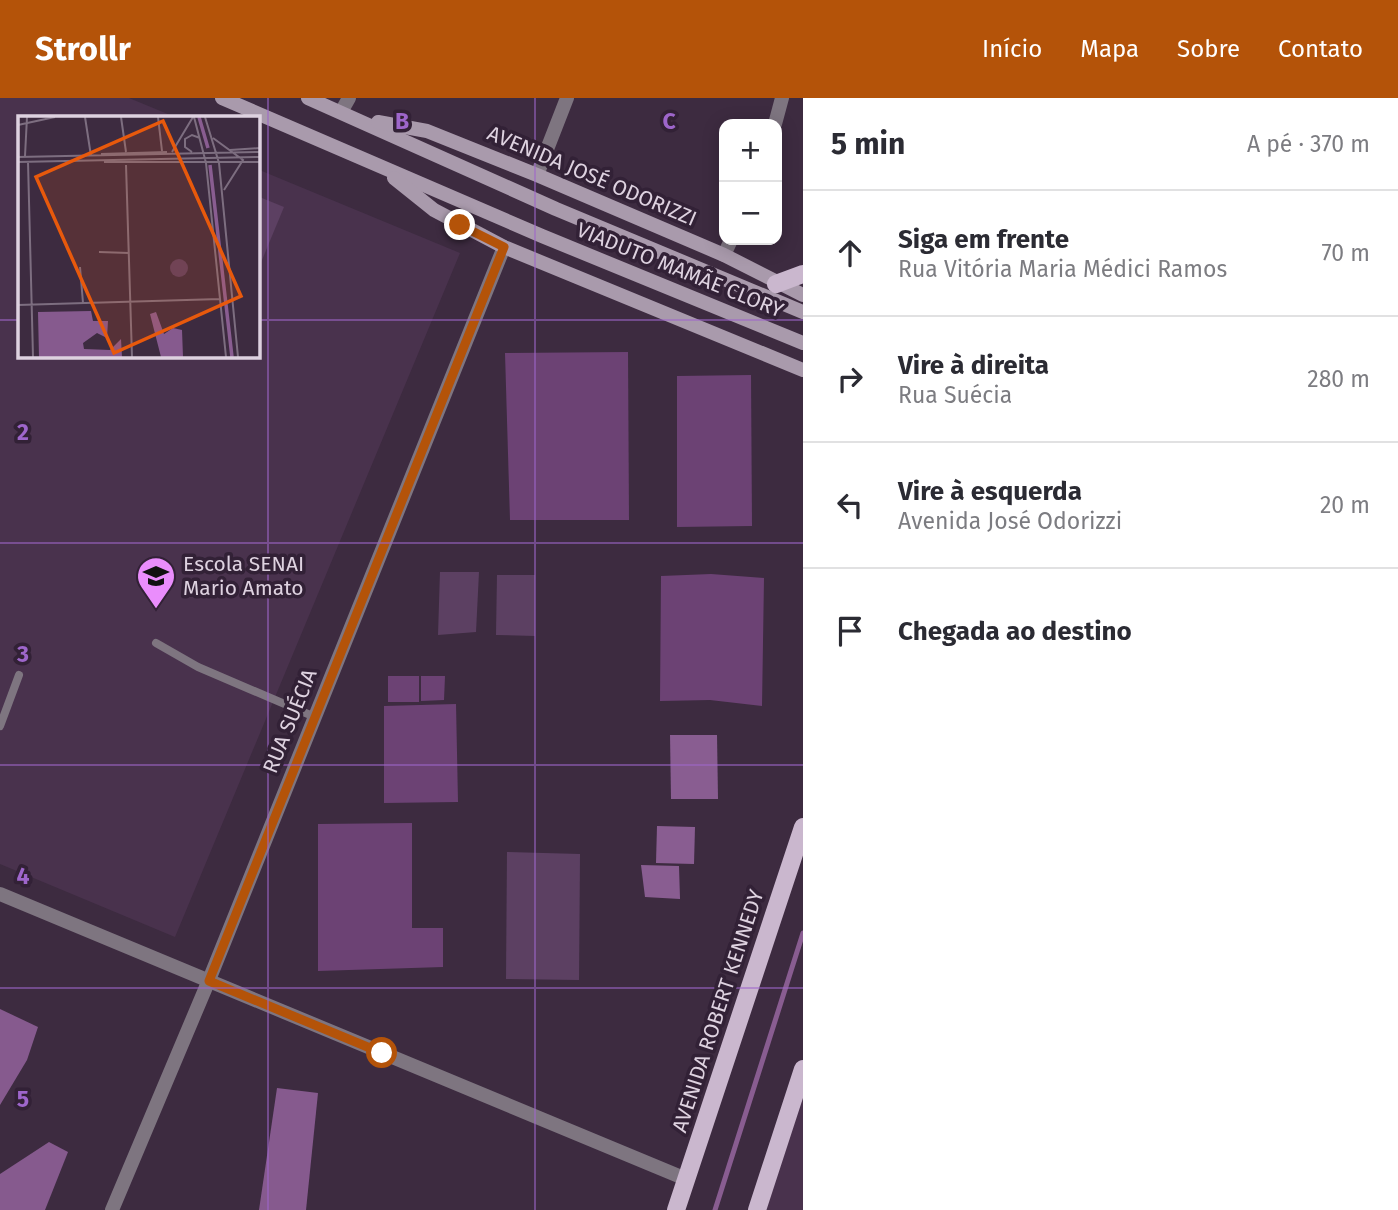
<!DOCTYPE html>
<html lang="pt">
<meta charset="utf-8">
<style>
body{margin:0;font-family:"Fira Sans",sans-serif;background:#f7f7f7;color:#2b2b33}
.controls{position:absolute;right:21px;top:21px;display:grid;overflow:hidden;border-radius:14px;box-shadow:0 4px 18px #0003}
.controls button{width:63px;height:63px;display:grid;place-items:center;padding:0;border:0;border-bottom:2px solid #e1e1e2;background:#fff;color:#2b2b33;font:35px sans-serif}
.stop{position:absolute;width:21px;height:21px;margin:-16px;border:5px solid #b45309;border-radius:50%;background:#fff}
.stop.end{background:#b45309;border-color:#fff;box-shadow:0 2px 7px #0008}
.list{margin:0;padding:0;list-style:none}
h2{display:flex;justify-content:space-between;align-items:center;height:91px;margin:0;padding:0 28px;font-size:30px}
h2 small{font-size:23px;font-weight:400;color:#7c7c81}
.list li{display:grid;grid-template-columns:46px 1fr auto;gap:21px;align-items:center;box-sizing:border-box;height:126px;padding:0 28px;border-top:2px solid #e1e1e2}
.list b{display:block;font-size:26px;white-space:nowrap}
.list p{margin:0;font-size:23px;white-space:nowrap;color:#7c7c81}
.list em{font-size:23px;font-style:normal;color:#7c7c81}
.icon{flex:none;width:38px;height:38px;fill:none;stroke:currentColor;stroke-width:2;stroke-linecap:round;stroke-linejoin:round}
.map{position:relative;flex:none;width:803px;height:1112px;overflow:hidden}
header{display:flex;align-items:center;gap:42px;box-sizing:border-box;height:98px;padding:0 35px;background:#b45309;color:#fff}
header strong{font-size:33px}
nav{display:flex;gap:38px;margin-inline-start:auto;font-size:24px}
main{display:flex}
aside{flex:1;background:#fff}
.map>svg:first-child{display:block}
.built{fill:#49324d}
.green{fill:#5c4062}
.forest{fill:#865a8e}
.water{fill:#895d91}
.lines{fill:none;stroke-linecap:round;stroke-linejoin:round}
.stream{stroke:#895d91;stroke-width:5}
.building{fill:#6c4274}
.lane{stroke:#7e7580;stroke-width:8}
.street{stroke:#7e7580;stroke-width:14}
.secondary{stroke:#a99aac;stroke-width:14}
.primary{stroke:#cab7ce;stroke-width:18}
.route{stroke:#b45309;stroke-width:9}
.grid{fill:none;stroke:#9e66cb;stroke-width:2;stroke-opacity:0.55}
.labels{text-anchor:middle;stroke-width:7;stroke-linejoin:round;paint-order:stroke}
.street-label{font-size:21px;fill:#ded2e0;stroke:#322136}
.poi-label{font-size:21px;fill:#ded2e0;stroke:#322136;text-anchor:start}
.inset-river{fill:none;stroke:#895d91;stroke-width:3.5}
.inset-road{fill:none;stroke:#7d6e80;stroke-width:2}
.view{fill:#e8590c;fill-opacity:0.15;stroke:#e8590c;stroke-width:3.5}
.inset-edge{fill:none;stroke:#ded2e0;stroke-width:3.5}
.grid-label{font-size:23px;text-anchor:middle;font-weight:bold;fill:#9e66cb;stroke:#322136;stroke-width:7;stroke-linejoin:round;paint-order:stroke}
</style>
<header>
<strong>Strollr</strong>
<nav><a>Início</a><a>Mapa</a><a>Sobre</a><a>Contato</a></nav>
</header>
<main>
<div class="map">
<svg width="803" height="1112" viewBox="0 0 803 1112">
<rect width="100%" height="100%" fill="#3d2b40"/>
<g class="built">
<path d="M0,0H129L175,19H19V257H257V71L460,155L175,839L0,766Z"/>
<path d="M803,1000V1112H766Z"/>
</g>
<g class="green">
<path d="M257,98L284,109L257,174Z"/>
<path d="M440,474H479L476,534L438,537Z"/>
<path d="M497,477H535V538L496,537Z"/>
<path d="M507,754L580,756L579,882L506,881Z"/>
</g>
<g class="forest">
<path d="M0,911L38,929L27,962L0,1007Z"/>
<path d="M277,990L318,995L306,1112H259Z"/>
<path d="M49,1044L68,1054L45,1112H0V1076Z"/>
</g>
<g class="water">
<path d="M670,637H717L718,701H671Z"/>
<path d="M657,728L695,729L694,766L656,765Z"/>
<path d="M641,767L679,768L680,801L645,799Z"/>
</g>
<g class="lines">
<path class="stream" d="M715,1112L803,835"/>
</g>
<g class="building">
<path d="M628,254L629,422H510L505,255Z"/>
<path d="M751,277L752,428L677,429V278Z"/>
<path d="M711,476L764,480L762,608L710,602L660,603L661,478Z"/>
<rect x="388" y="578" width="31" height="26"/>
<path d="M421,578H445L444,602L421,603Z"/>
<path d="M456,606L458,704L384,705V608Z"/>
<path d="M412,725V830H443V869L318,873V726Z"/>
</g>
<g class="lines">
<g class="lane">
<path d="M156,545L198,569L315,619"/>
<path d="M0,628L19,577"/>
</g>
<g class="street">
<path d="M341,14L349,0"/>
<path d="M775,26L782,0"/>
<path d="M537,77L567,0"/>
<path d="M724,157L731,142"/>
<path d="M0,796L686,1081"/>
<path d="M112,1112L209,882L504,149"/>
</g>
<g class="secondary">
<path d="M222,0L542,138L803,245"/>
<path d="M308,0L556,111L803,214"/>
<path d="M378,24L427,33L537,77L724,157L803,197"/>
<path d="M394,80L434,112L504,149L803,272"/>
</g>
<g class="primary">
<path d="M776,186L803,176"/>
<path d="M676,1112L803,729"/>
<path d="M757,1112L803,971"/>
</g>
</g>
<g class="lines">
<path class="route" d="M382,955L209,883L504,149L460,127"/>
</g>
<path class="grid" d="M268,0V1112M535,0V1112M0,222H19M257,222H803M0,445H803M0,667H803M0,890H803"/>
<defs>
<symbol id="university-pin" viewBox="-11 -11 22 30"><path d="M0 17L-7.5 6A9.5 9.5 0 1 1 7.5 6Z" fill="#ea8dfc" stroke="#322136"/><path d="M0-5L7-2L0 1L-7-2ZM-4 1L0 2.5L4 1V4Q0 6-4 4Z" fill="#111"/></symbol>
</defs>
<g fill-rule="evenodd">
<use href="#university-pin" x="134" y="456" width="44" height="60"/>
</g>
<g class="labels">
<g class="street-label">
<text transform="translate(592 78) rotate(23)" y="7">AVENIDA JOSÉ ODORIZZI</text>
<text transform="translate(680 172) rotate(22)" y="7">VIADUTO MAMÃE CLORY</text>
<text transform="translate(290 623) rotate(-68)" y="7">RUA SUÉCIA</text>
<text transform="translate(718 913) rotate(-72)" y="7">AVENIDA ROBERT KENNEDY</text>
</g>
<g class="poi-label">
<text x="183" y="473">Escola SENAI<tspan x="183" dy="24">Mario Amato</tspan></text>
</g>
</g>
<g transform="translate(18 18)">
<rect width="242" height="242" fill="#3d2b40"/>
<path d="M152 152a9 9 0 1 1 18 0a9 9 0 1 1-18 0Z" fill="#5c4062"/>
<path d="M73,195L75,205H90L89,222L79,217L65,227L66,233L92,234L103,223L104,241H21L20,196ZM138,196L146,218L155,212L164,214L165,241H143L132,198Z" fill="#865a8e"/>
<path class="inset-river" d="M181,1L190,32M192,49L214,241"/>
<path class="inset-road" d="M67,1L73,40M103,1L108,36M140,1L144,35M176,1L188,47L208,241M187,1L201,47L220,241M0,9L37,1M195,22L225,44L206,74M212,34L242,32M154,36L175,1M174,36L167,31V23L174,19L182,22M83,38L149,36M7,40L9,1M0,41L242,36M0,46L242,41M10,46L15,241M86,46H242M108,49L114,241M81,136L111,137M62,151L65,187M0,189L202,183"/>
<path class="view" d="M145,5L223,180L96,237L18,61Z"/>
<rect width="242" height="242" class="inset-edge"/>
</g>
<g class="grid-label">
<text x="402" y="31">B</text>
<text x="669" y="31">C</text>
<text x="23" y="342">2</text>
<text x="23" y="564">3</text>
<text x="23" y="786">4</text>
<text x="23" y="1009">5</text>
</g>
</svg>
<div class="controls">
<button>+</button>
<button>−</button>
</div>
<div class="stop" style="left:382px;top:955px"></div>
<div class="stop end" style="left:460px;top:127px"></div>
</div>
<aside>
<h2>5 min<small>A pé · 370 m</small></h2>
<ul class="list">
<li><svg class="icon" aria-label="ahead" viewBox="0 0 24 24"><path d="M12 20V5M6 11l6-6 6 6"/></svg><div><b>Siga em frente</b><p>Rua Vitória Maria Médici Ramos</p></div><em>70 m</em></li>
<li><svg class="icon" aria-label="right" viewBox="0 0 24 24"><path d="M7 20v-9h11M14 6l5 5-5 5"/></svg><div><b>Vire à direita</b><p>Rua Suécia</p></div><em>280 m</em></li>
<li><svg class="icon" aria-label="left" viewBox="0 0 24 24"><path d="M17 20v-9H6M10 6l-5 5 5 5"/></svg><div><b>Vire à esquerda</b><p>Avenida José Odorizzi</p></div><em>20 m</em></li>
<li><svg class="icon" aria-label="arrive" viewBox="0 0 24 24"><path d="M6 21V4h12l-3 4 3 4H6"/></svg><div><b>Chegada ao destino</b></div></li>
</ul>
</aside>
</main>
